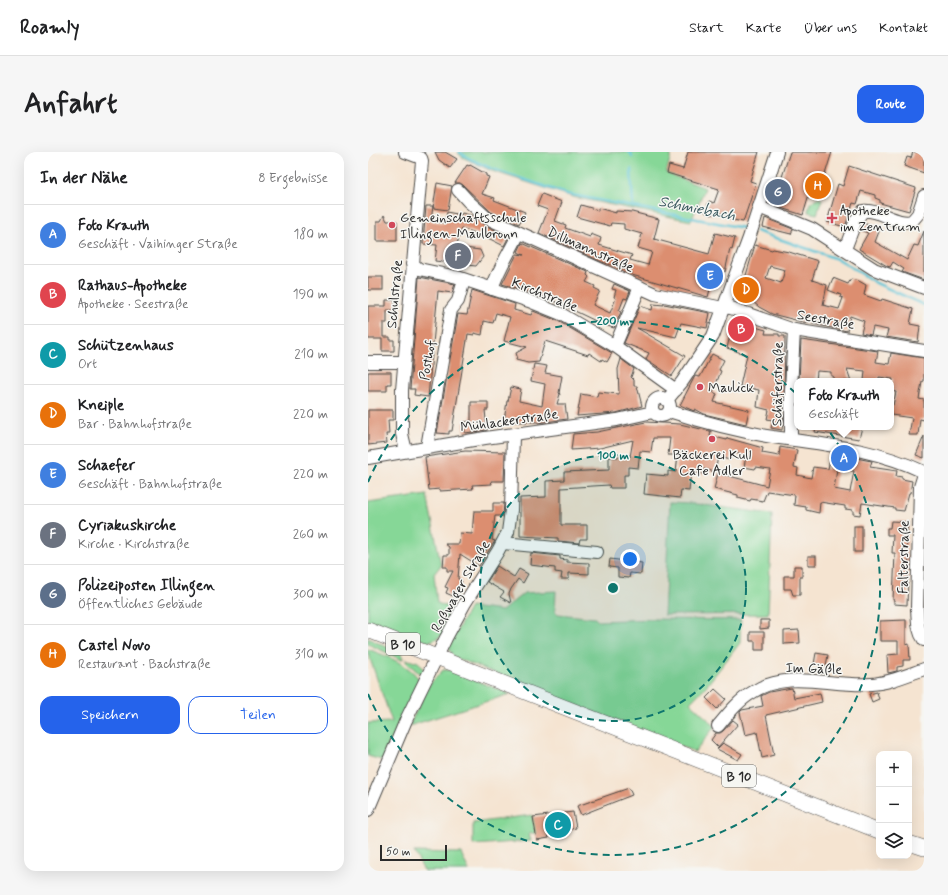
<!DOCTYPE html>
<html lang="de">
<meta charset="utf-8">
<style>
body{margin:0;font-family:Mynerve,sans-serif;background:#f6f6f6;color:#202124}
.controls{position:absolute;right:12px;bottom:12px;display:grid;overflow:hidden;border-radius:8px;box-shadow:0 4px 16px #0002}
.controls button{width:36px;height:36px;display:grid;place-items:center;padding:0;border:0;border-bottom:1px solid #e0e0e0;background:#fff;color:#202124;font:20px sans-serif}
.scale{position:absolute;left:12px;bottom:10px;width:67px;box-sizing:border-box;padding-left:4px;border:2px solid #2b2b2b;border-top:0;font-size:11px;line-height:14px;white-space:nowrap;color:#2b2b2b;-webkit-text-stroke:3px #f6f6f2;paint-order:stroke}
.you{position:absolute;left:262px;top:407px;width:14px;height:14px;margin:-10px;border:3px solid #fff;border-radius:50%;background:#1a73e8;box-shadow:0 0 0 6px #1a73e833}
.badge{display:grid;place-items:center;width:26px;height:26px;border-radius:50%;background:#2563eb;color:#fff;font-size:13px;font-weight:700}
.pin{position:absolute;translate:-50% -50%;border:2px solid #fff;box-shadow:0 1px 4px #0006}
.popup{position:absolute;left:426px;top:226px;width:100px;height:52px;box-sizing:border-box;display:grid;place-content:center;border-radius:8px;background:#fff;filter:drop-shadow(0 1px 3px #0005);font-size:13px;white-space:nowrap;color:#757577}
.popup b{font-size:15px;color:#202124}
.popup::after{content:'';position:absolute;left:50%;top:100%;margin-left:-8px;border:8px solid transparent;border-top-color:#fff}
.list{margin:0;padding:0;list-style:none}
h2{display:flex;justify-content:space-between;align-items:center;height:52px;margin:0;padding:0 16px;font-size:17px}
h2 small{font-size:13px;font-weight:400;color:#757577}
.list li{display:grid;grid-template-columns:26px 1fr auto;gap:12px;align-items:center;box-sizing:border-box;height:60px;padding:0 16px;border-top:1px solid #e0e0e0}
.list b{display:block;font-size:15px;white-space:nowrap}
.list p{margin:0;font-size:13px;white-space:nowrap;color:#757577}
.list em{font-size:13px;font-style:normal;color:#757577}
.actions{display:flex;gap:8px;padding:12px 16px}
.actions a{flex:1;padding:9px 0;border:1px solid #2563eb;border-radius:12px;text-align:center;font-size:14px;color:#2563eb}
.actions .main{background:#2563eb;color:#fff}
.icon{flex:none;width:22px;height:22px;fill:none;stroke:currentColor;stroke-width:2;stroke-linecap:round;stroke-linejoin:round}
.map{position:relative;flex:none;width:556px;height:719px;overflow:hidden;border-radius:12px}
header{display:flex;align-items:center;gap:24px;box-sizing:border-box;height:56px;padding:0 20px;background:#fff;border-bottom:1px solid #e0e0e0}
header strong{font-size:19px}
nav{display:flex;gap:22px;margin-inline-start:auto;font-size:14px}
.intro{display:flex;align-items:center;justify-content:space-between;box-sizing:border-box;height:96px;padding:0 24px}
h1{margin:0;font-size:28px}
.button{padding:10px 18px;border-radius:12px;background:#2563eb;color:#fff;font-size:14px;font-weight:700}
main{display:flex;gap:24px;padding:0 24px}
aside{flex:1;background:#fff;border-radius:12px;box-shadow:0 4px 16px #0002}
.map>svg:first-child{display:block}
.green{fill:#86d797;stroke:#588161}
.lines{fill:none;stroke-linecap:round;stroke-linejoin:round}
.stream{stroke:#5cc5d7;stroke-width:2.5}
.building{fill:#dc8e6f;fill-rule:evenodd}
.minor-casing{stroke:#494744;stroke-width:14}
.major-casing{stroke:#494744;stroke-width:16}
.minor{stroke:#fff;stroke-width:12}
.major{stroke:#fff;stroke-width:15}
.ring{fill:none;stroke:#0f766e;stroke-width:2;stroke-dasharray:7 5}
.poi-dot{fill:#d1495b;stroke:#f6f6f2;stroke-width:1.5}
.labels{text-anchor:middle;stroke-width:3;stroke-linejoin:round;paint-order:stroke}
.shield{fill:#f6f6f2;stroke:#686867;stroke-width:1}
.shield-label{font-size:13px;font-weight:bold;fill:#2b2b2b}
.poi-label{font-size:14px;fill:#2b2b2b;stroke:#f6f6f2;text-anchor:start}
.street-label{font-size:14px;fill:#2b2b2b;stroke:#f6f6f2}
.water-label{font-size:15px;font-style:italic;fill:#3a595f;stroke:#f6f6f2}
.centre{fill:#0f766e;stroke:#f6f6f2;stroke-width:2}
.ring-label{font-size:12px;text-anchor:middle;font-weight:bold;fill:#0f766e;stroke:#f6f6f2;stroke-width:3;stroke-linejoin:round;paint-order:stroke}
</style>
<header>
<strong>Roamly</strong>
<nav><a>Start</a><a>Karte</a><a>Über uns</a><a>Kontakt</a></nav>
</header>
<div class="intro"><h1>Anfahrt</h1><a class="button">Route</a></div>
<main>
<aside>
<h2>In der Nähe<small>8 Ergebnisse</small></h2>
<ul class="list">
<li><span class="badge" style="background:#3f7fe0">A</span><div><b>Foto Krauth</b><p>Geschäft · Vaihinger Straße</p></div><em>180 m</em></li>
<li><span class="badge" style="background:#e0444e">B</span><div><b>Rathaus-Apotheke</b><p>Apotheke · Seestraße</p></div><em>190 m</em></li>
<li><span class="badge" style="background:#0f9aa8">C</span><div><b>Schützenhaus</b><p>Ort</p></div><em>210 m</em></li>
<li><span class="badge" style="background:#e8710a">D</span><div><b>Kneiple</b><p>Bar · Bahnhofstraße</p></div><em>220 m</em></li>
<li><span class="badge" style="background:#3f7fe0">E</span><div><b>Schaefer</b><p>Geschäft · Bahnhofstraße</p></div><em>220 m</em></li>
<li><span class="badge" style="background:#6b7280">F</span><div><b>Cyriakuskirche</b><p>Kirche · Kirchstraße</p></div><em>260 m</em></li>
<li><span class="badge" style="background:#5c6f8a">G</span><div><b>Polizeiposten Illingen</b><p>Öffentliches Gebäude</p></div><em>300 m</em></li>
<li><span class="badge" style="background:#e8710a">H</span><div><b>Castel Novo</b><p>Restaurant · Bachstraße</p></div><em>310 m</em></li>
</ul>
<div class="actions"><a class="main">Speichern</a><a>Teilen</a></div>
</aside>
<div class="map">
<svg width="556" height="719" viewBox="0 0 556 719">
<rect width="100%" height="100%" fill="#f6f6f2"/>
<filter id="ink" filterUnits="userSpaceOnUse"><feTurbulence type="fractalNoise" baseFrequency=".025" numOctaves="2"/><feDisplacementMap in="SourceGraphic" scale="8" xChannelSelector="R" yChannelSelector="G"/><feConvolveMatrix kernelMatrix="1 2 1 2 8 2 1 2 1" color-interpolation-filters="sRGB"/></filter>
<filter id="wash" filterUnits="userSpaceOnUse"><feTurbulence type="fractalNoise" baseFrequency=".012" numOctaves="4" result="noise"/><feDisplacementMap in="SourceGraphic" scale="16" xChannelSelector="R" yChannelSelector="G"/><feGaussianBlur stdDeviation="0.9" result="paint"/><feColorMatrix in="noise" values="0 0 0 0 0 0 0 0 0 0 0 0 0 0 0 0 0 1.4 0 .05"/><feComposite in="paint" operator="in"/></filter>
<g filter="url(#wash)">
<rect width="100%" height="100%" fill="#f5e4d1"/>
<g class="green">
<path d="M89,0H304L298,21L337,36L323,69L205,45L124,19L94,5Z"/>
<path d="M449,46L454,47L449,62L440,60L442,51Z"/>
<path d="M59,343L73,413L66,422L69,451L86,457L77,480L72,485L60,490L39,483L27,482L0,471V351Z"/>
<path d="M302,350L321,351L404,362L400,462L296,463Z"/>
<path d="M188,439L187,459L190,462L227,466L230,469L286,467L373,468L372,491L339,533L322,551L347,574L327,600L86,505L82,499L81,493L102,455L134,459L156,441Z"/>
<path d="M0,486L33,502L35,506L34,508L0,492Z"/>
<path d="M0,497C18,504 42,512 53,530L17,609L0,604V571L24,570L0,501Z"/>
<path d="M38,507L47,510L48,509C54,512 57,517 55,523L51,521L38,510Z"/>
<path d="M75,518H81L142,542L41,574L61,533Z"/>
<path d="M164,663L165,669L172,668L173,680L161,682L163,689L105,693V671Z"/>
<path d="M46,700L93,701L101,719H56Z"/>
</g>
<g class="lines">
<g class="stream">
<path d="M91,0L102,7L122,16L199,42L381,77"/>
<path d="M260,0L263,1L264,5"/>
<path d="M263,17L265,55"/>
<path d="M388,79L472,108L508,131L556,153"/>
</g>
</g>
<g id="blocks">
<g class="building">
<path d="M67,0H77L89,7L82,16L71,8Z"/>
<path d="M320,0H391L382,29L388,31L375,70L361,67L362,64L346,59L344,63L337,60L341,49L346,51L351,37L299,21L301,13L315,17Z"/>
<path d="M422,0H464L453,35L442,40L435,63L416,57L402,51L406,35L410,37L413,28Z"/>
<path d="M545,0H556V21L536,14L539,5L543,6Z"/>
<path d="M99,13L101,14L102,13L118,22V24L121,25L114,42L127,46L126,48L157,60L151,72L123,60L95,33L92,31H87Z"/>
<path d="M481,14L548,36L541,59L512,51V48L507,46V43L493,39L489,52L485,51L477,75L459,70L470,32L475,34Z"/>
<path d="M69,31L84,34L80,58L65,56Z"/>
<path d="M174,42L194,50L187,69L198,73L197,76L222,85L223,82L233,86L231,93L264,103L262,108L280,113L284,100L270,96L274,82L256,77V72L243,71L242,74L209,65L213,53L230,58V56L248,61V59L264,60L291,67L286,87L341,102L347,81L367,86L364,98L362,97L357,120L347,118L340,145L264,123V120L249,116L250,115L234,110L171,81L180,58L169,54Z"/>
<path d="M58,54H65L63,69L77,71L79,60L93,63L94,61L106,64L116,73L141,84L136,94L118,85L94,76L88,95L112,98L115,105L108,114L99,113V111L76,108L75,110L67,109L69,93L55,92Z"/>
<path d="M16,63L19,69H29V89H9V69H13Z"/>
<path d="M397,66L425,77L423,82L395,75Z"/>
<path d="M495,71L512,77L507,90L539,108L546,93L550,94L556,79V128L534,120L536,117L525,110L522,115L519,114L491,97L500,81L492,78Z"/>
<path d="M154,91L220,120L219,123L221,125L218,130L227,134L226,136L232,139L225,153L242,161L248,146L246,145L248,138L244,137L246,132L262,139L259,147L256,146L251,159L253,160L246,176L236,173L186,149L162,140L134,132L149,102L156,103L150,100Z"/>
<path d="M387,93L404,98L405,97L421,100L450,109L444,128L459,133L455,153L471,157L475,146L472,145L473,143L460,138L465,126L480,132L483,127L491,129L498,133L496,143L513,149L514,147L545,157L542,172L552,174L550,190L518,185L520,178L505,175L503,183L493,181L496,169L482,164L479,179L435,170L404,162L391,155L373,140ZM402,114L417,118L413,131L398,126Z"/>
<rect x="0" y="125" width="15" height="13"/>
<path d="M51,125L87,132L84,141L70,139L60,245L46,243L47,237H42Z"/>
<path d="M104,138L147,152L146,158L163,163L165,159L190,169L244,201L239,210L234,207L233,209L221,201L220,203L177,189L171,210L160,211L148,208L149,204L148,201L159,195L136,189L142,165L128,161L125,171L116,169L114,183L106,181V183L100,182L84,279H81V282L69,281L90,162L99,163Z"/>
<path d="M18,148H27V158H19V171H15V185H22V188H26V199H14V187H0V154H18Z"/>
<path d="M285,152L296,153V152L342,161L339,176L313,171L308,185L269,176L317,204L304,224L278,207L281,201L256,191L272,154L284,158Z"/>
<path d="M369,170L398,178L397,182H411V184H417L416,251L413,263H416L414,278L403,276L405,268L399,267L401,258L389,255L391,238L372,234L379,203L359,196L362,184L365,185Z"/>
<path d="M433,188L510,199L508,210L521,212L523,201L556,206V229L554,230L551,247L556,248V268L552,267L550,283H541L544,266L523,263V253H525L528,240L523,239L525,227L511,225V229H496L497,219L479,217L483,229H465V224H463V220L449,219L448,229H431Z"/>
<path d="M344,202L356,208L351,218L353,219L345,240L349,242L346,250L381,258L378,272L336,262L327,257L326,259L312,253L327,224L332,225Z"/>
<path d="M253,207L266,217L263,225L266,228V234H269L274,254L248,261L209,264L213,242L229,245L230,240L251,242L250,217Z"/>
<path d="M166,212L179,214L177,221L194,224L191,241L192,242L189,252H197L199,267L170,271V270H149L136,269L139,249H140L143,235L153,237L151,249L174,254L177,232L163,229Z"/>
<path d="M0,220H23V232H19V239H0Z"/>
<path d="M103,250H120V258H117L119,278L97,281L96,270L103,269Z"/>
<path d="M0,258H25V268H20L21,282H18L19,291L0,293Z"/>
<path d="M278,270L312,272L341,279H343L342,284L359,288V286L395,296L394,301L411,304L412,295L429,298L426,315L430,316L429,323L443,326L445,315L460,317L463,301L498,308L504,309L502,315L529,319L528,324L534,325V327L544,329L542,341H541L536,359L527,358V356L494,351L492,363L485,362V358L477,357V354L452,350L451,361L438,358V355L426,353L427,343L399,339L395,349L383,347L382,349L370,346V343L346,337L350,321L399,334L402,317L388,315L387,317L376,315L378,304L364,300L362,308L350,305L347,320L336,317L335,322L323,320L321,339L313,338L312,346L276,342L278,322L300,324V319L308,320L310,303H300L302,286H285L283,300L272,299L270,316L260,315V323H256V336H242L241,333L193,336V373H219V387H212L211,391L190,389V386L152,384V346L178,345V329L196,328V320L241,318V305H262L265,288L232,296L203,298L205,282L229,280ZM469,317L486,319L482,340L466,337Z"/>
<path d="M448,275H494L491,287L447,280Z"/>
<path d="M556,284V306L548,303Z"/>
<path d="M97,299L137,300L136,329H123L124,332L104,333L105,337L72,339V337L61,338L57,305Z"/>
<path d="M125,351H136L135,364H127L124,388L127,389L111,414L92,402L90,427L94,429L92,433L94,434L87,445L78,441L80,436L77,435L85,419H79V415H75L76,403H81V395L77,392H91L92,381L104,382L106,359H125Z"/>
<path d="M523,369L540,370L538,404H541L539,453L526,452V448H525L527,401H524L525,383H519V376H522Z"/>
<rect x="486" y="374" width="8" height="26"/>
<path d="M163,401L192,404V407L199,408V410L221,411V422L201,421V427H193L194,421L187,420V416L162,413Z"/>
<rect x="440" y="404" width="8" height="9"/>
<path d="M242,407L274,411L273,422L262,421L261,426L250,425V416L241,415Z"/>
<path d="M129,414L146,425L151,417L160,422L155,431L150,427L143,437L141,442L143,451L132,445L136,440L119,430Z"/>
<path d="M426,414H434V425H432V443H425L423,437H416V424H426Z"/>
<path d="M392,468H401V476L392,477Z"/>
<path d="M538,468V493L541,492L542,508H535V514L529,515V519L520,521L519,503L530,502V489H512V469Z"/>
<path d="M431,478L432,491L416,492V479Z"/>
<path d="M382,480H396V498H387V489H382Z"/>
<path d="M448,501L460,503L458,514L446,512Z"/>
<path d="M424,536L426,546L452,541L454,550L398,563L406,603L394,606L389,580L377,583L372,560L374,558L395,554L393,544L401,540Z"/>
<path d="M347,537L358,547L349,557L338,546Z"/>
<path d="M509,540L511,547L504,550L501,542Z"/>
<path d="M365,568L370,572L350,595L343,588L348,581H352L355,579Z"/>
<path d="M355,591L374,602L370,608L349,597Z"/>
<path d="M261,636L264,643L213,663L209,654Z"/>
<path d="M205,660L208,676L180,682L181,686L169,688L165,665Z"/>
</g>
</g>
</g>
<g filter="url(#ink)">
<use href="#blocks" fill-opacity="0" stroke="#494744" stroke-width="1"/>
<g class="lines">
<defs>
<g id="minor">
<path d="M37,0L53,6L54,9L34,238V282L38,299"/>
<path d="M90,38L100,49L119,66L287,142L350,155L363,156L426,178L556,199"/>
<path d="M391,55L444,77L506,117L556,136"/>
<path d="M477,97L488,68L495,59C512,57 528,73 544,69L550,62L556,44"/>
<path d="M44,112L51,117L89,125L161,149L193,162L247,194L308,238"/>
<path d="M124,137C130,117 142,100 151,81"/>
<path d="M247,194L272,135"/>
<path d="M0,210H35"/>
<circle cx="293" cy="255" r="9"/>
<path d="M299,248L314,230L345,184L381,86L409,0"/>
<path d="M301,259C335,270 370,279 405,285C459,293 505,296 556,320"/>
<path d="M423,287V238L426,178"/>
<path d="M59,295L83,158L90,149L96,128"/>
<path d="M0,306L117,286L249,268L285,260"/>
<path d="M556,322L552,335L549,457C550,468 549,478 556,488"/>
<path d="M135,391L229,400"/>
<path d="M350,574C360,562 371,548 385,540C420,517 464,535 503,532C521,531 539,523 556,517"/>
<path d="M0,658L38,568L78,486L97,451L130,399L140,380L143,358L145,283"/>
</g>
<g id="major">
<path d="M0,478L511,679"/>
<path d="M541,691L556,696"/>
</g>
</defs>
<use href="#minor" class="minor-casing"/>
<use href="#major" class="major-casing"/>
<use href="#minor" class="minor"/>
<use href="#major" class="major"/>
</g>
</g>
<circle cx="245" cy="436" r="133" fill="#0f766e" fill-opacity=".12"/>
<g class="ring">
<circle cx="245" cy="436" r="133"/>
<path d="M0 330A267 267 0 1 1 0 542"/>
</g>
<g class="poi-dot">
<path d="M462 60h4v4h4v4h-4v4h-4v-4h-4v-4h4z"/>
<circle cx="24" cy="73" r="4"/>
<circle cx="332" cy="235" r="4"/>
<circle cx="344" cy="287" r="4"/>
</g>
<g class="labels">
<g class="shield">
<rect x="18" y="481" width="34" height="22" rx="3"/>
<rect x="354" y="613" width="34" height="22" rx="3"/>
</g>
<g class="shield-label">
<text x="35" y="497">B 10</text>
<text x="371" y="629">B 10</text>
</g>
<g class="poi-label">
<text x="472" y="63">Apotheke<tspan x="472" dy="16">im Zentrum</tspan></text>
<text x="32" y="70">Gemeinschaftsschule<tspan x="32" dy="16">Illingen-Maulbronn</tspan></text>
<text x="340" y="240">Maulick</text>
<text x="344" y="307" text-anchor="middle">Bäckerei Kull<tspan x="344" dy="16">Cafe Adler</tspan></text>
</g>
<g class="street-label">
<text transform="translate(223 97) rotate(24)" y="5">Dillmannstraße</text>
<text transform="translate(26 142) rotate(-85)" y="5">Schulstraße</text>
<text transform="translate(177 142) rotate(22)" y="5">Kirchstraße</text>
<text transform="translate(458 167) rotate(10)" y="5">Seestraße</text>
<text transform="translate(59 208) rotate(-80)" y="5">Posthof</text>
<text transform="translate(409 232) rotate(-89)" y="5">Schäferstraße</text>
<text transform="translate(141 268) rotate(-8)" y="5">Mühlackerstraße</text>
<text transform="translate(535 405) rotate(-89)" y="5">Falterstraße</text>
<text transform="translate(92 434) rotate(-60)" y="5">Roßwager Straße</text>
<text transform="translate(446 516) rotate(2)" y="5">Im Gäßle</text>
</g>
<g class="water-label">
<text transform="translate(329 56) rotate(11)" y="5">Schmiebach</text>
</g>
</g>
<circle cx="245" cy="436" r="6" class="centre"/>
<g class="ring-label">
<text x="245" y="173">200 m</text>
<text x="245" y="307">100 m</text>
</g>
</svg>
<div class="controls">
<button>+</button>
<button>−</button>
<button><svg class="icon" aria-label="layers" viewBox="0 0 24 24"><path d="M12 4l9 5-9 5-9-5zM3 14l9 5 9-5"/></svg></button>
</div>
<div class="scale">50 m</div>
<div class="you"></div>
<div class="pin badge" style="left:476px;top:306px;background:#3f7fe0">A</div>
<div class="popup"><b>Foto Krauth</b>Geschäft</div>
<div class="pin badge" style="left:373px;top:177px;background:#e0444e">B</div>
<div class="pin badge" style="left:190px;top:673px;background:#0f9aa8">C</div>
<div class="pin badge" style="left:378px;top:138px;background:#e8710a">D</div>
<div class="pin badge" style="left:342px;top:124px;background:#3f7fe0">E</div>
<div class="pin badge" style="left:90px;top:104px;background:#6b7280">F</div>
<div class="pin badge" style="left:410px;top:40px;background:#5c6f8a">G</div>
<div class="pin badge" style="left:450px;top:34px;background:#e8710a">H</div>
</div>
</main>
